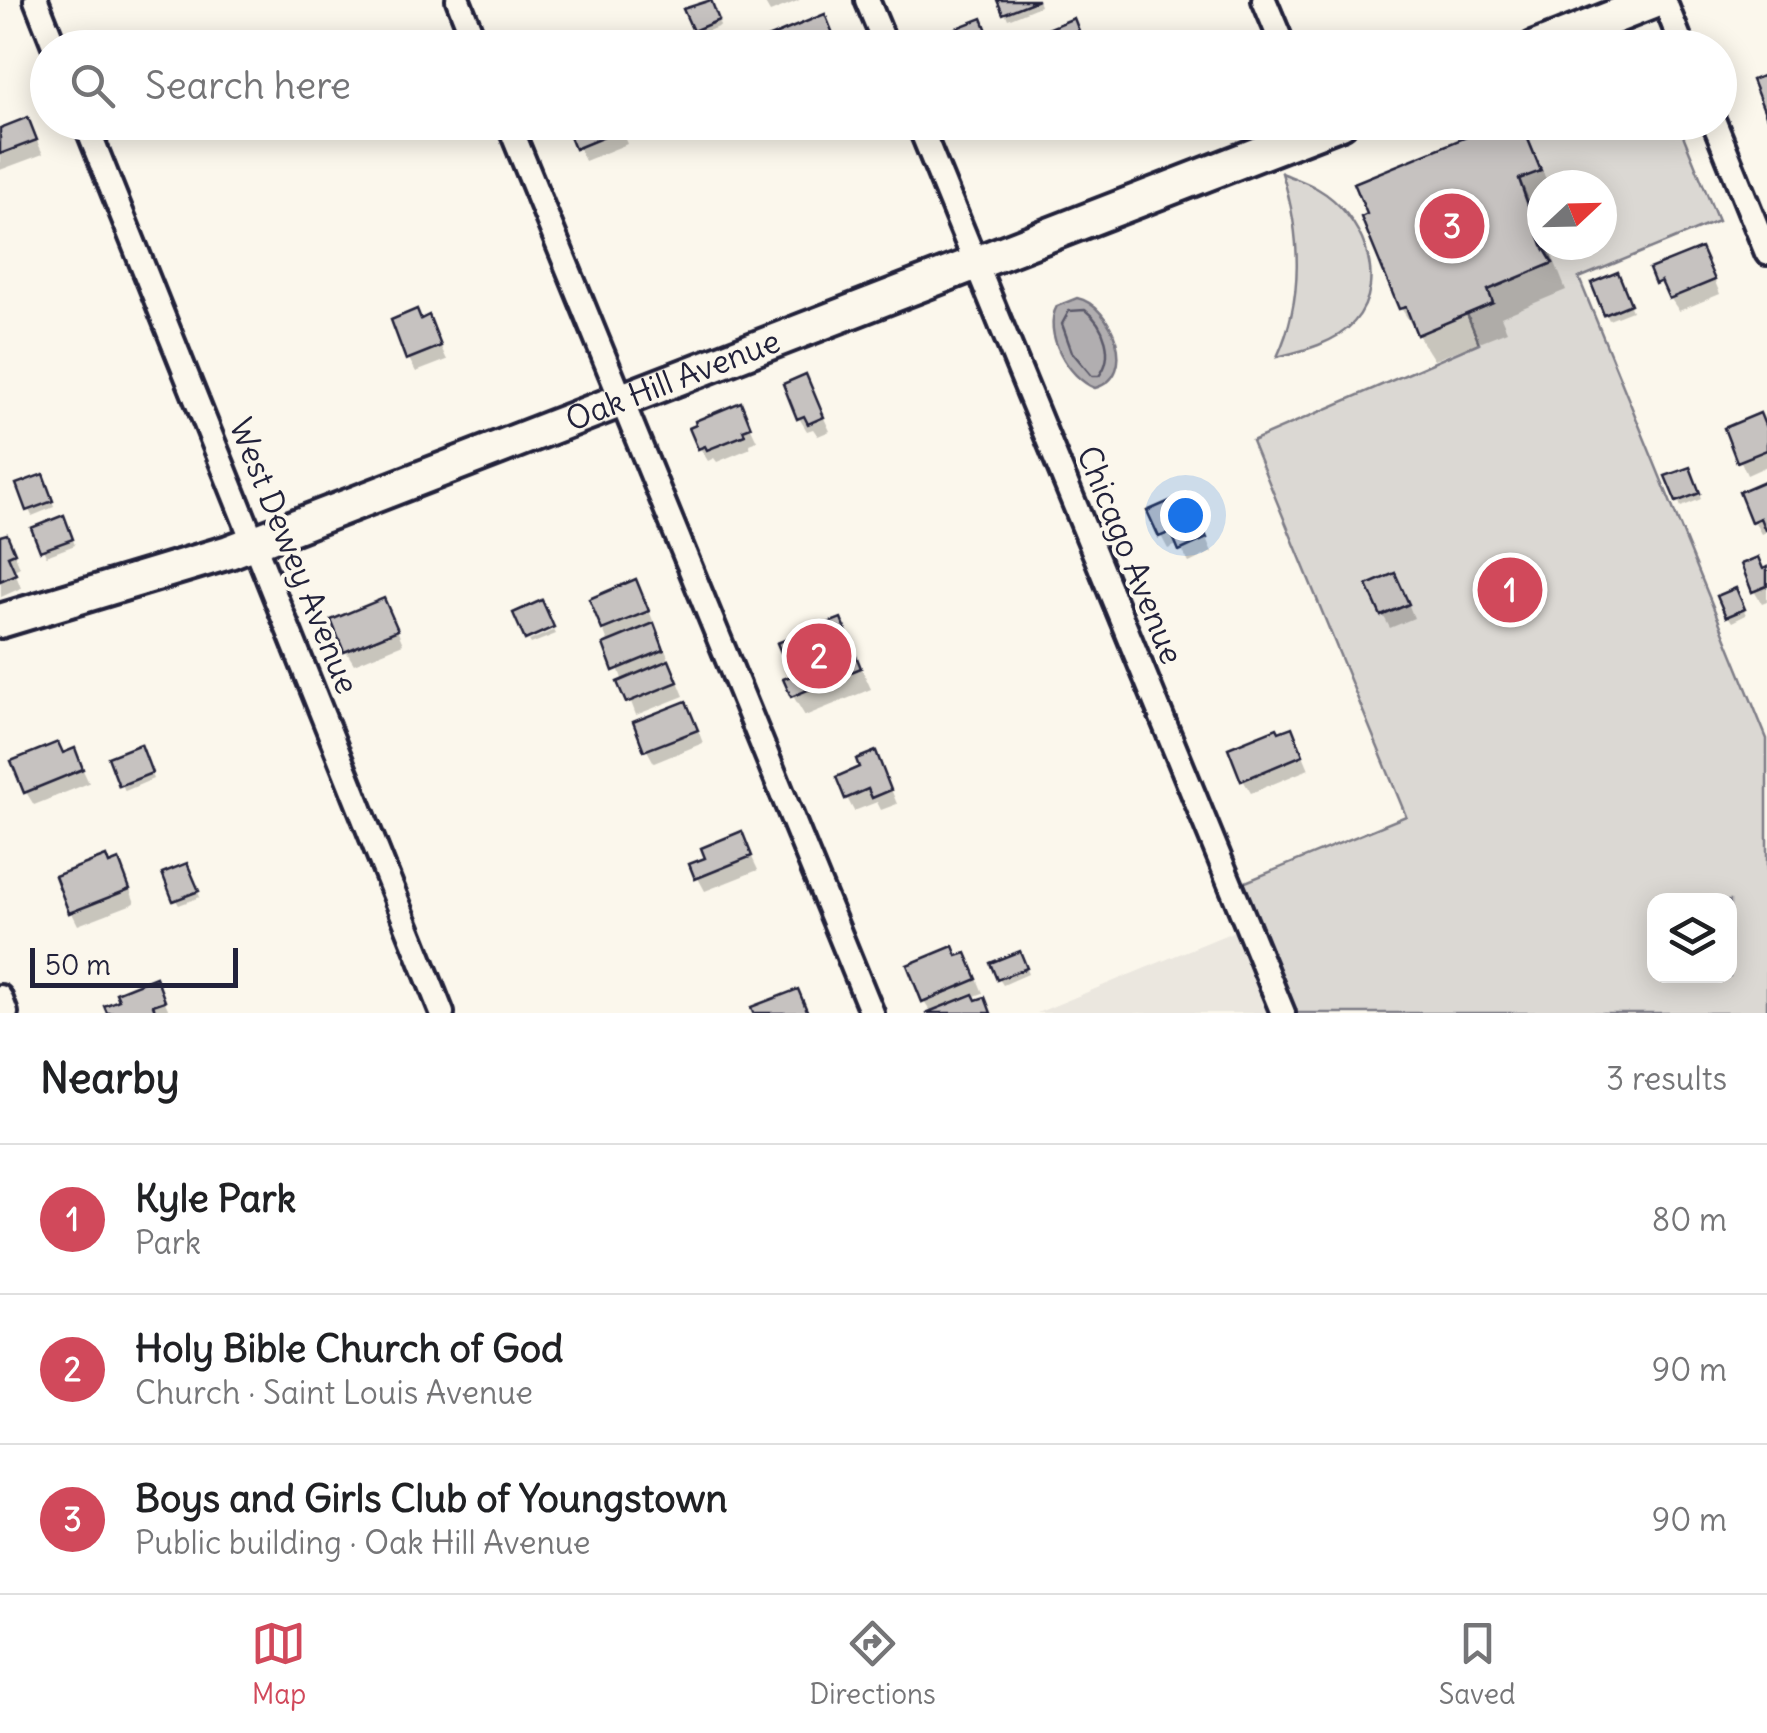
<!DOCTYPE html>
<meta charset="utf-8">
<style>
body{margin:0;font-family:Delius,sans-serif;background:#f6f6f6;color:#202124}
.controls{position:absolute;right:30px;bottom:30px;display:grid;overflow:hidden;border-radius:20px;box-shadow:0 5px 25px #0003}
.controls button{width:90px;height:90px;display:grid;place-items:center;padding:0;border:0;border-bottom:2px solid #e0e0e0;background:#fff;color:#202124;font:50px sans-serif}
.compass{position:absolute;left:1527px;top:170px;width:90px;height:90px;border-radius:50%;background:#fff;box-shadow:0 5px 25px #0003;rotate:68deg}
.scale{position:absolute;left:30px;bottom:25px;width:208px;box-sizing:border-box;padding-left:10px;border:5px solid #22223b;border-top:0;font-size:28px;line-height:35px;white-space:nowrap;color:#22223b;-webkit-text-stroke:8px #fbf7ec;paint-order:stroke}
.you{position:absolute;left:1185px;top:515px;width:35px;height:35px;margin:-25px;border:8px solid #fff;border-radius:50%;background:#1a73e8;box-shadow:0 0 0 15px #1a73e833}
.badge{display:grid;place-items:center;width:65px;height:65px;border-radius:50%;background:#d1495b;color:#fff;font-size:32px;font-weight:700}
.pin{position:absolute;translate:-50% -50%;border:5px solid #fff;box-shadow:0 2px 10px #0006}
.list{margin:0;padding:0;list-style:none}
h2{display:flex;justify-content:space-between;align-items:center;height:130px;margin:0;padding:0 40px;font-size:42px}
h2 small{font-size:32px;font-weight:400;color:#757577}
.list li{display:grid;grid-template-columns:65px 1fr auto;gap:30px;align-items:center;box-sizing:border-box;height:150px;padding:0 40px;border-top:2px solid #e0e0e0}
.list b{display:block;font-size:38px;white-space:nowrap}
.list p{margin:0;font-size:32px;white-space:nowrap;color:#757577}
.list em{font-size:32px;font-style:normal;color:#757577}
.icon{flex:none;width:55px;height:55px;fill:none;stroke:currentColor;stroke-width:2;stroke-linecap:round;stroke-linejoin:round}
.map{position:relative;flex:none;width:1767px;height:1013px;overflow:hidden}
.search{position:absolute;background:#fff;box-shadow:0 5px 25px #0003;left:30px;right:30px;top:30px;height:110px;display:flex;align-items:center;gap:25px;box-sizing:border-box;padding:0 35px;border-radius:55px;color:#757577;font-size:38px}
.sheet{height:580px;background:#fff}
nav{display:flex;justify-content:space-around;align-items:center;box-sizing:border-box;height:140px;border-top:2px solid #e0e0e0;background:#fff;font-size:28px;color:#757577}
nav a{display:grid;justify-items:center;gap:5px}
nav .on{color:#d1495b}
.map>svg:first-child{display:block}
.built{fill:#ebe7df;fill-rule:evenodd}
.green{fill:#dbd8d3;stroke:#7e7d87;stroke-width:2.5;fill-rule:evenodd}
.water{fill:#b1aeb0;stroke:#787681;stroke-width:2.5}
.shadow{fill:#0003}
.lines{fill:none;stroke-linecap:round;stroke-linejoin:round}
.shore{stroke:#5b5a6a;stroke-width:2.5}
.building{fill:#c6c2c0;stroke:#22223b;stroke-width:2.5}
.street-casing{stroke:#22223b;stroke-width:30}
.secondary-casing{stroke:#22223b;stroke-width:40}
.street{stroke:#fbf7ec;stroke-width:22}
.secondary{stroke:#fbf7ec;stroke-width:32}
.labels{text-anchor:middle;stroke-width:8;stroke-linejoin:round;paint-order:stroke}
.street-label{font-size:32px;fill:#22223b;stroke:#fbf7ec}
</style>
<div class="map">
<svg width="1767" height="1013" viewBox="0 0 1767 1013">
<rect width="100%" height="100%" fill="#fbf7ec"/>
<filter id="ink" filterUnits="userSpaceOnUse"><feTurbulence type="fractalNoise" baseFrequency=".01" numOctaves="2"/><feDisplacementMap in="SourceGraphic" scale="20" xChannelSelector="R" yChannelSelector="G"/><feConvolveMatrix kernelMatrix="1 2 1 2 8 2 1 2 1" color-interpolation-filters="sRGB"/></filter>
<g filter="url(#ink)">
<path class="built" d="M1767,799V1013H1037L1247,926ZM1654,901H1730V976H1654Z"/>
<g class="green">
<path d="M1521,123H1678L1718,221L1579,278L1767,739V1013H1283L1231,888L1406,816L1252,441L1479,343L1467,314L1493,303L1488,290L1553,263L1546,245H1602V185H1542V235L1519,179L1541,170ZM1654,901H1730V976H1654Z"/>
<path d="M1282,173C1293,178 1307,182 1318,189C1360,213 1391,280 1354,322C1336,343 1302,351 1277,357C1304,299 1301,234 1282,173Z"/>
</g>
<path class="water" d="M1077,298C1112,305 1140,376 1095,388C1068,378 1042,332 1057,306Z"/>
<g class="shadow">
<path d="M763,0H800L770,12Z"/>
<path d="M1000,0H1038L1040,6L1008,19Z"/>
<path d="M712,7L720,26L698,35L695,29Z"/>
<path d="M824,18L839,48H774Z"/>
<path d="M1076,27L1084,48H1059L1052,30Z"/>
<path d="M27,120L43,154L0,170V130Z"/>
<path d="M567,122H618L627,144L585,161Z"/>
<path d="M810,122H833L815,132Z"/>
<path d="M1519,123L1549,185H1542V203L1533,207L1542,230V245H1548L1566,290L1501,317L1507,331L1434,360L1401,308L1499,131Z"/>
<path d="M1708,264L1720,294L1679,311L1652,271Z"/>
<path d="M1620,281L1632,311L1609,320L1606,314Z"/>
<path d="M428,319L447,360L416,372L409,359L421,321Z"/>
<path d="M805,377L830,431L818,436L813,429L807,431L799,418Z"/>
<path d="M740,405L757,441L749,444L751,448L717,462L714,458L708,461L700,448Z"/>
<path d="M1727,430L1767,431V466L1747,475Z"/>
<path d="M1692,475L1701,499L1681,507L1669,478Z"/>
<path d="M45,483L54,507L32,516L29,510Z"/>
<path d="M1767,483V531L1761,534L1754,521Z"/>
<path d="M1194,510L1212,552L1189,563L1179,544L1168,549L1161,536Z"/>
<path d="M66,523L75,545L46,556L34,529Z"/>
<path d="M0,538L13,550L20,567L14,570L21,588L1,597Z"/>
<path d="M1767,570V602L1762,604L1754,591Z"/>
<path d="M1402,589L1414,618L1390,628L1383,615Z"/>
<path d="M643,596L684,696L636,715L592,600Z"/>
<path d="M1739,597L1746,615L1732,622L1728,616Z"/>
<path d="M391,615L403,644L354,664L346,651Z"/>
<path d="M840,621L871,689L805,716L793,696Z"/>
<path d="M554,630L556,634L531,644L529,641Z"/>
<path d="M693,717L703,743L654,763L647,750Z"/>
<path d="M1298,743L1309,769L1251,793L1243,780Z"/>
<path d="M74,751L89,783L34,805L26,792L63,755Z"/>
<path d="M143,753L153,779L125,791L111,759Z"/>
<path d="M882,767L897,804L881,810L877,802L854,811L847,798Z"/>
<path d="M741,834L758,870L705,891L698,878Z"/>
<path d="M109,867L125,876L135,903L78,925L71,911Z"/>
<path d="M190,872L200,897L179,905L176,900Z"/>
<path d="M957,959L973,969L983,993L972,997L976,1003L984,1000L991,1013H932L924,1001Z"/>
<path d="M1022,960L1028,974L1003,985L999,979Z"/>
<path d="M155,980L170,1013H109L107,1008Z"/>
</g>
<g class="lines">
<path class="shore" d="M1069,311L1085,310C1105,325 1115,356 1099,376H1092L1072,352L1062,324Z"/>
</g>
<g class="building">
<path d="M711,0L719,20L693,31L683,9Z"/>
<path d="M997,0H1038L1003,14Z"/>
<path d="M825,14L834,36L806,48H771L767,38Z"/>
<path d="M982,18L991,41L974,48H931L928,39Z"/>
<path d="M1074,18L1083,41L1056,48L1048,29Z"/>
<path d="M1767,74V118L1752,80Z"/>
<path d="M28,117L37,140L0,154V128Z"/>
<path d="M564,122H618L621,130L575,149Z"/>
<path d="M1513,122H1521L1541,171L1519,179L1542,245L1553,263L1488,290L1493,303L1417,335L1406,307L1399,309L1361,217L1367,214L1354,183L1498,124L1500,128Z"/>
<path d="M1701,248L1715,280L1669,299L1661,281L1655,284L1649,269Z"/>
<path d="M1618,272L1631,304L1604,315L1591,283Z"/>
<path d="M417,309L421,319L429,315L441,346L406,360L391,320Z"/>
<path d="M806,374L824,417L808,424L804,416L797,419L783,384Z"/>
<path d="M741,402L751,427L743,430L745,435L707,450L705,446L698,449L689,428L696,425L695,421Z"/>
<path d="M1760,413L1767,430V450L1737,462L1724,428Z"/>
<path d="M1690,467L1700,493L1676,502L1665,476Z"/>
<path d="M43,474L53,501L26,511L16,484Z"/>
<path d="M1767,480V529L1765,530L1760,518L1751,522L1739,492Z"/>
<path d="M1188,493L1207,538L1179,551L1171,532L1159,537L1147,511Z"/>
<path d="M64,515L73,539L40,551L31,528Z"/>
<path d="M7,534L15,553L8,556L16,574L0,581V536Z"/>
<path d="M1758,557L1763,569L1767,567V586L1752,592L1741,564Z"/>
<path d="M1395,573L1409,604L1381,616L1367,585Z"/>
<path d="M636,579L649,611L602,630L589,599Z"/>
<path d="M1736,588L1745,609L1726,617L1717,596Z"/>
<path d="M384,598L398,630L344,652L331,620Z"/>
<path d="M542,600L554,627L525,640L513,613Z"/>
<path d="M841,618L861,668L791,697L783,679L791,676L777,643Z"/>
<path d="M654,623L664,650L613,671L603,644Z"/>
<path d="M669,660L678,682L626,703L617,682Z"/>
<path d="M686,701L698,730L644,751L633,722Z"/>
<path d="M1292,727L1303,755L1241,781L1228,748L1277,728L1279,732Z"/>
<path d="M58,742L63,753L75,748L83,769L24,793L11,761Z"/>
<path d="M141,744L152,773L119,786L108,757Z"/>
<path d="M876,751L891,790L872,798L868,789L845,799L836,777L859,767L856,759Z"/>
<path d="M742,831L752,856L695,879L689,864L705,858L701,848Z"/>
<path d="M106,856L109,864L119,860L130,889L69,913L55,876Z"/>
<path d="M187,863L199,891L173,901L162,873Z"/>
<path d="M953,946L957,956L966,953L977,979L922,1002L907,965Z"/>
<path d="M1020,951L1027,968L997,980L990,963Z"/>
<path d="M156,977L165,1001L153,1005L156,1013H107L104,1006L119,1000L116,993Z"/>
<path d="M798,989L808,1013H753L751,1007Z"/>
<path d="M973,994L976,1000L985,997L991,1013H926Z"/>
</g>
<g class="lines">
<defs>
<g id="street">
<path d="M36,0L55,48"/>
<path d="M458,0L477,48"/>
<path d="M867,0L887,48"/>
<path d="M1264,0L1284,48"/>
<path d="M1664,0L1683,48"/>
<path d="M85,122L442,1013"/>
<path d="M508,122L872,1013"/>
<path d="M918,122L1283,1013"/>
<path d="M1714,122L1767,253"/>
<path d="M0,997L6,1013"/>
</g>
<g id="secondary">
<path d="M1535,48L1657,0"/>
<path id="s1" d="M0,621L229,552L1341,122"/>
</g>
</defs>
<use href="#street" class="street-casing"/>
<use href="#secondary" class="secondary-casing"/>
<use href="#street" class="street"/>
<use href="#secondary" class="secondary"/>
</g>
</g>
<g class="labels">
<g class="street-label">
<text dy="11" stroke="none"><textPath href="#s1" startOffset="715">Oak Hill Avenue</textPath></text>
<text transform="translate(1130 555) rotate(68)" y="11">Chicago Avenue</text>
<text transform="translate(294 556) rotate(68)" y="11">West Dewey Avenue</text>
</g>
</g>
</svg>
<div class="controls">
<button><svg class="icon" aria-label="layers" viewBox="0 0 24 24"><path d="M12 4l9 5-9 5-9-5zM3 14l9 5 9-5"/></svg></button>
</div>
<svg class="compass" viewBox="-18 -18 36 36"><path d="M0-13l5 13h-10z" fill="#e53935"/><path d="M0 13l5-13h-10z" fill="#757577"/></svg>
<div class="scale">50 m</div>
<div class="you"></div>
<div class="pin badge" style="left:1510px;top:590px">1</div>
<div class="pin badge" style="left:819px;top:656px">2</div>
<div class="pin badge" style="left:1452px;top:226px">3</div>
<div class="search"><svg class="icon" aria-label="search" viewBox="0 0 24 24"><circle cx="10" cy="10" r="6"/><path d="M15 15l6 6"/></svg>Search here</div>
</div>
<section class="sheet">
<h2>Nearby<small>3 results</small></h2>
<ul class="list">
<li><span class="badge">1</span><div><b>Kyle Park</b><p>Park</p></div><em>80 m</em></li>
<li><span class="badge">2</span><div><b>Holy Bible Church of God</b><p>Church · Saint Louis Avenue</p></div><em>90 m</em></li>
<li><span class="badge">3</span><div><b>Boys and Girls Club of Youngstown</b><p>Public building · Oak Hill Avenue</p></div><em>90 m</em></li>
</ul>
</section>
<nav>
<a class="on"><svg class="icon" aria-label="map" viewBox="0 0 24 24"><path d="M3 6l6-2 6 2 6-2v14l-6 2-6-2-6 2zM9 4v14M15 6v14"/></svg>Map</a>
<a><svg class="icon" aria-label="directions" viewBox="0 0 24 24"><path d="M12 3l9 9-9 9-9-9zM9 14v-3h6M13 9l2 2-2 2"/></svg>Directions</a>
<a><svg class="icon" aria-label="saved" viewBox="0 0 24 24"><path d="M7 4h10v16l-5-4-5 4z"/></svg>Saved</a>
</nav>
